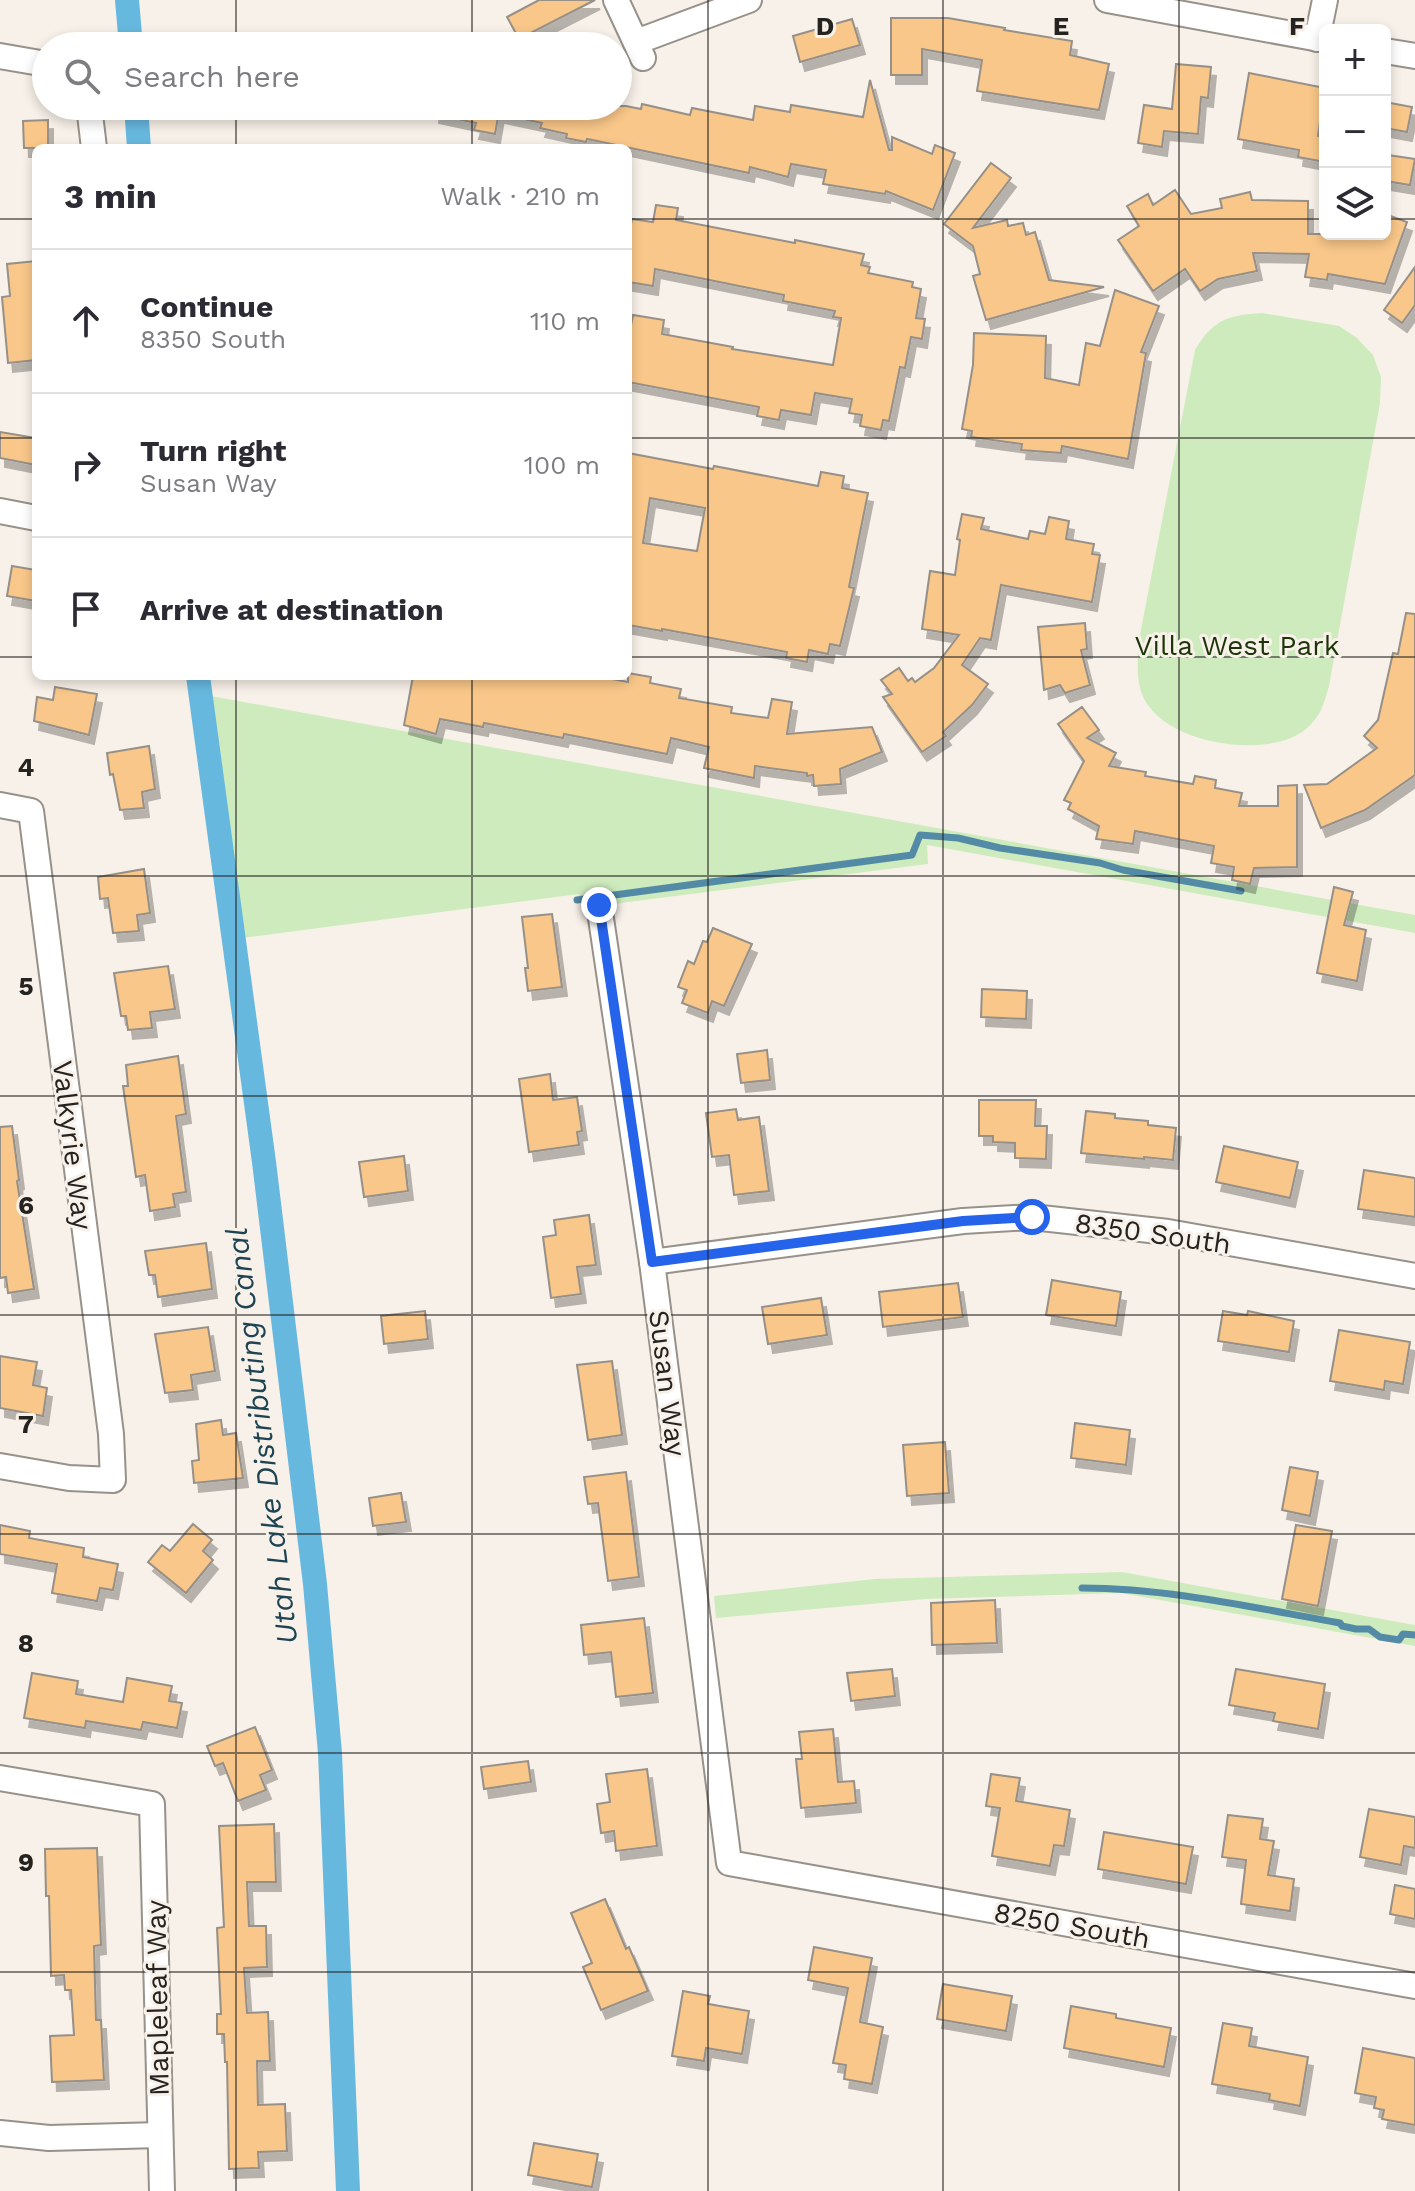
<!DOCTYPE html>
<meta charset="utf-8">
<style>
body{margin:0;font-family:"Work Sans",sans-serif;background:#f2f2f3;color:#2b2b33}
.controls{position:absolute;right:24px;top:24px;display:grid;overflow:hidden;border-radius:12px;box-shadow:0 4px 12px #0003}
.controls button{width:72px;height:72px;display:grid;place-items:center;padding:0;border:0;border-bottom:2px solid #e1e1e2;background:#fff;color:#2b2b33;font:40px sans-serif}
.stop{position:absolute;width:24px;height:24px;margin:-18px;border:6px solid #2563eb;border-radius:50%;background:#fff}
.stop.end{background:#2563eb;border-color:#fff;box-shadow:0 2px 8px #0008}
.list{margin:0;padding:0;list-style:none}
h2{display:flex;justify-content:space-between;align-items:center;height:104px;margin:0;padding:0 32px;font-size:34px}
h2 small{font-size:26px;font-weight:400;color:#7c7c81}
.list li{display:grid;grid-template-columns:52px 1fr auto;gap:24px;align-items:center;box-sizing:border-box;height:144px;padding:0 32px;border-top:2px solid #e1e1e2}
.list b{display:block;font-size:30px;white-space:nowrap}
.list p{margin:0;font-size:26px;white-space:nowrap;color:#7c7c81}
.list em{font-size:26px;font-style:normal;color:#7c7c81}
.icon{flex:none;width:44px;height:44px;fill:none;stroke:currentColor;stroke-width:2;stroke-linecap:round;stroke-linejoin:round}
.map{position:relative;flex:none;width:1415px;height:2191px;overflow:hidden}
.search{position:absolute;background:#fff;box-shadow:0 4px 12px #0003;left:32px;top:32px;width:600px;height:88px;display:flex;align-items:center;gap:20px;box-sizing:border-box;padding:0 28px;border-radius:44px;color:#7c7c81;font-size:30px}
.panel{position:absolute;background:#fff;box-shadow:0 4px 12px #0003;left:32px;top:144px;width:600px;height:536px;border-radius:12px}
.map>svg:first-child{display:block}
.green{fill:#ceebbe}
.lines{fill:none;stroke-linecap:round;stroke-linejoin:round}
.stream{stroke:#538ba6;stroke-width:7}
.canal{stroke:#67b8df;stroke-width:24}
.building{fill:#f9c789;stroke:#969088;stroke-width:2;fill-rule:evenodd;filter:url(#shadow)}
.minor-casing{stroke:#979189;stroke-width:28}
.minor{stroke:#fff;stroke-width:24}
.route{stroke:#2563eb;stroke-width:10}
.grid{fill:none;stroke:#252320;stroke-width:2;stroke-opacity:0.55}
.labels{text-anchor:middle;stroke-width:6;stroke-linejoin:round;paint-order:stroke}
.park-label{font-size:28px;fill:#1c3508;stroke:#f8f1e9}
.street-label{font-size:28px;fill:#252320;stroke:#f8f1e9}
.water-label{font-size:30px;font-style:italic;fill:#1e4353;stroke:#f8f1e9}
.grid-label{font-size:26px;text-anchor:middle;font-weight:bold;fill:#252320;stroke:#f8f1e9;stroke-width:6;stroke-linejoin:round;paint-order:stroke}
</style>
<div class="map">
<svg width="1415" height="2191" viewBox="0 0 1415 2191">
<defs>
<filter id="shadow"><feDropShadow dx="5" dy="9" stdDeviation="0" flood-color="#0004"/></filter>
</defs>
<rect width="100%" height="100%" fill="#f8f1e9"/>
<g class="green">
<path d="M1262,313L1339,326L1357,338L1373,355L1381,377L1380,403L1329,686C1324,704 1321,716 1306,729C1268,761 1160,744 1142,694C1136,679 1138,661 1138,645L1195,350C1213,320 1227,315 1262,313Z"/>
<path d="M211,696L1415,915V933L927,845L928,864L581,908L579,894L242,938Z"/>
<path d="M1122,1572L1415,1625V1646L1121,1593L926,1599L716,1618L714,1596L875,1579Z"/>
</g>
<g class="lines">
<g class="stream">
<path d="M577,900L912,855L920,835L958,838L1000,848L1100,863L1123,870L1241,891"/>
<path d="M1082,1588C1168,1588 1255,1608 1340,1623L1342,1626L1356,1629H1369L1380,1637L1399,1640L1403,1634L1415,1635"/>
</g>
<g class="canal">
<path d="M127,0L131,46"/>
<path d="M136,106L139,148"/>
<path d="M198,676L264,1162L315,1584L330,1753L348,2191"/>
</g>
</g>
<g class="building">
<path d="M539,0H595L519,39L507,17Z"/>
<path d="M891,18H948L1005,28L1004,30L1072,41L1070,55L1109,64L1099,110L977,91L982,60L922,49V75H891Z"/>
<path d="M852,19L860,45L800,62L793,36Z"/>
<path d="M1176,64L1211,67L1208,98L1201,97L1198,134L1164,131L1162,147L1138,143L1144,105L1172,109Z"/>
<path d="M1249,73L1325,88L1318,136L1325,137V162L1298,157L1299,150L1238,139Z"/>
<path d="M870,80L889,150H892V137L932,154L935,145L955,153L933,210L886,191L885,194L823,184L826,170L791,164L788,177L750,167L749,173L602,142L587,139L586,142L566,138L567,134L540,128L542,123L500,114L501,106H626L641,109L642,104L690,115L692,108L753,120L755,106L790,112L791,105L863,117Z"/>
<path d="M1385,102L1412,107L1407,132L1385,128Z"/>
<path d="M435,106H500L495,134L474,130L476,123L434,114Z"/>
<path d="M48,120V148H24L23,121Z"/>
<path d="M1388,155L1415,159L1410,185L1385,181Z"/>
<path d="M991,163L1011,178L973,228L1007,220L1008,226L1023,223L1026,235L1035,232L1049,280L1104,287L986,320L973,276L980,274L973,246L944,224Z"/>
<path d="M1175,190L1191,214L1222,208L1220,199L1250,192L1252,200L1308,201V234H1385V214L1407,222L1385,284L1328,274L1327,280L1305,277L1309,254L1253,253L1257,271L1218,279L1200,291L1185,269L1153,291L1118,240L1139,226L1127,206L1148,194L1153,205Z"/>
<path d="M656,205L678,208L676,220L795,243V240L864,254L861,265L870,267L868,273L913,282L912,287L921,289L916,318L925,319L922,339L911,337L905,368L900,367L889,421L883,420L881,430L860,426L862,415L849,413L852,399L815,393L811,415L781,410L779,420L757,416L759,407L628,382V341L633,315L664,320L662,334L733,347L732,349L833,365L841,318L833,317L835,311L783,301L784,295L655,269L653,286L628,282V240L632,219L653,222Z"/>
<path d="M36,261V360L8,363L2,297L10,296L7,264Z"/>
<path d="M1415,267V305L1402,323L1384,310Z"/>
<path d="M1115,290L1159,306L1141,352L1146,353L1128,459L1062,446L1061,453L1021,450L1022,444L971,437L972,431L962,429L973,365L974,333L1046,336L1045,378L1079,385L1086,343L1100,346Z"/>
<path d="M0,432L36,438V465L0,458Z"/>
<path d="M628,453L713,469L714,466L818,486L821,472L844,476L842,488L868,493L849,587L854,588L840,646L830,644L828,654L809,650L807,662L786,658L787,652L662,629V631L628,625ZM650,498L705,508L697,551L643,543Z"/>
<path d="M962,514L984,518L981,529L1028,539L1030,531L1045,534L1049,517L1069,521L1066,539L1094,544L1092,554L1100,555L1092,602L1001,585L991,640L980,638L962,665L988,684L972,705L943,732L946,736L922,752L883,697L892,694L881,680L899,668L908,681L912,678L915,682L934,668L959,635L922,629L930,571L955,575L960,540L957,539Z"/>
<path d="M12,566L36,570V601L7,596Z"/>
<path d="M1406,613L1415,614V775L1365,810L1321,828L1304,785L1327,784L1377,748L1364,736L1378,720L1393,653L1398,654Z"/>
<path d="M1085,623L1087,649L1081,650L1090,685L1065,693L1060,685L1044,690L1038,627Z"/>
<path d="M628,673L651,677L650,683L681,689L679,698L732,707L731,713L768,718L772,699L792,702L787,734L872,727L882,752L840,769L841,784L814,786L813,775L807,776V773L755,766L754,778L704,768L709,747L671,738L667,754L564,734L563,738L484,723L483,727L440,719L436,734L404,725L413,676H597L628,682Z"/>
<path d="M55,687L97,694L89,735L34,721L37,697L53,700Z"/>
<path d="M1082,707L1099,730L1087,738L1116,753L1109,766L1146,772L1145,776L1193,784L1195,776L1216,780L1215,788L1242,793L1239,806H1278V786L1297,785V867L1254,868L1250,884L1232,880L1234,867L1211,863L1214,846L1135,831L1133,844L1096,839L1099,826L1068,809L1071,803L1064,800L1084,761L1058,724Z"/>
<path d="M149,746L155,789L142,792L144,808L120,810L113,774L110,775L107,753Z"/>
<path d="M144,869L150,913L137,915L139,931L113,933L108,898L100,899L98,877Z"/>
<path d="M1334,887L1353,892L1344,925L1366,930L1357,981L1317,973Z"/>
<path d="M552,914L562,987L528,991L525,968H528L522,917Z"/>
<path d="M713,928L752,944L724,1006L712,1001L708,1013L682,1003L687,990L678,987L688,961L694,964L703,941L707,942Z"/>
<path d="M168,966L175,1009L150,1012L152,1028L128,1030L126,1016H121L114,973Z"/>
<path d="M982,989L1027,991L1026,1019L981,1017Z"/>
<path d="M767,1050L770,1080L741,1083L737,1054Z"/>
<path d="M178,1056L186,1114L176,1116L186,1192L173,1194L175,1207L150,1211L145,1175L136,1177L123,1086H128L126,1065Z"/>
<path d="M550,1074L553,1100L577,1097L582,1131L577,1132L579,1145L529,1152L519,1079Z"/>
<path d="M979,1100H1036L1035,1126H1047L1046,1159L1015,1158V1143L993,1142V1136H979Z"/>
<path d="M736,1109L738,1120L759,1117L769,1191L734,1195L729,1155L712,1157L706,1113Z"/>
<path d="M1086,1111L1115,1114V1118L1148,1121V1125L1176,1128L1173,1160L1144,1157V1159L1081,1153Z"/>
<path d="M12,1126L19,1180L17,1181L34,1289L8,1293L6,1277L0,1278V1127Z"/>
<path d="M1224,1146L1298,1162L1290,1198L1216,1182Z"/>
<path d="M404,1156L408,1191L364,1197L359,1162Z"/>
<path d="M1364,1170L1415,1178V1217L1358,1209Z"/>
<path d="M589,1215L596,1265L577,1267L581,1294L551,1298L543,1237L556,1235L554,1220Z"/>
<path d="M206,1243L212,1289L158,1297L155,1275H149L145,1251Z"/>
<path d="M1052,1280L1121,1292L1116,1326L1046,1315Z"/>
<path d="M958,1283L963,1317L883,1327L879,1292Z"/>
<path d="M821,1298L827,1335L768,1344L762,1307Z"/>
<path d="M425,1311L428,1339L384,1344L381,1316Z"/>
<path d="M1223,1311L1247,1315L1248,1311L1294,1321L1289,1352L1218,1341Z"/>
<path d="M208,1327L215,1371L191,1375L193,1390L165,1393L155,1334Z"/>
<path d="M1339,1330L1410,1342L1403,1384L1385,1381L1384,1390L1330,1381Z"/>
<path d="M0,1356L37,1362L33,1385L47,1388L43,1416L0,1408Z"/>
<path d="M612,1361L622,1435L588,1440L577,1365Z"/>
<path d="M221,1420L223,1435L236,1433L243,1478L194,1483L192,1461L199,1460L196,1424Z"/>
<path d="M1075,1423L1130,1430L1126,1465L1071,1458Z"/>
<path d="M945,1442L949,1493L907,1496L903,1445Z"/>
<path d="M1290,1467L1318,1472L1310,1516L1282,1510Z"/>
<path d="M626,1472L639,1577L608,1581L598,1503L588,1504L584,1477Z"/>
<path d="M401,1493L406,1522L373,1526L369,1498Z"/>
<path d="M193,1524L212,1540L203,1551L213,1560L186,1593L148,1562L162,1545L170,1551Z"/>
<path d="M0,1525L30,1531L29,1538L84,1548L83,1557L118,1564L113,1590L100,1588L97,1601L52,1593L57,1564L0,1554Z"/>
<path d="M1296,1525L1332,1531L1318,1606L1282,1599Z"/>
<path d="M995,1600L997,1643L932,1645L931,1603Z"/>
<path d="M644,1618L653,1693L616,1697L611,1652L584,1655L581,1625Z"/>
<path d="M892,1669L895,1696L851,1701L847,1673Z"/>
<path d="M1236,1669L1325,1684L1318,1729L1273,1721L1275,1713L1229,1705Z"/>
<path d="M32,1673L78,1681L76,1694L123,1702L127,1678L172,1686L169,1701L182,1703L177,1728L143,1722L141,1730L86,1721L85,1728L24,1718Z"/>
<path d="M255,1727L272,1770L260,1775L266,1790L238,1801L223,1763L215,1766L207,1746Z"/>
<path d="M833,1729L838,1782L854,1781L856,1803L801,1808L796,1759H802L799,1732Z"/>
<path d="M528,1761L531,1782L484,1789L481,1767Z"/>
<path d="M647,1769L657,1846L616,1851L614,1831L601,1833L597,1804L610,1802L606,1774Z"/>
<path d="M991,1774L1020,1778L1016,1801L1070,1810L1064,1846L1054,1845L1050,1866L992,1856L1000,1808L986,1806Z"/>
<path d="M1369,1809L1415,1817V1848L1404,1846L1401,1865L1360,1857Z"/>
<path d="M1228,1815L1263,1819L1260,1839L1274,1841L1268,1875L1294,1879L1290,1911L1241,1904L1246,1860L1222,1857Z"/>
<path d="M274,1824L276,1882H247L249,1926H266L267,1967L244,1968L247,2013L268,2012L270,2061H257L258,2105L285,2104L287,2151L258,2152L259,2168L229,2169L227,2062H225L224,2034H217V2014H221L217,1928L224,1927L219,1826Z"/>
<path d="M1104,1832L1193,1847L1186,1884L1098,1869Z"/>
<path d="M97,1848L101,1945L94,1946L96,2020H101L104,2080L52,2082L50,2036L74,2035L71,1990H65L64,1975L51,1976L49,1896H46L45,1849Z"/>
<path d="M1395,1885L1415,1889V1919L1390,1914Z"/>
<path d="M605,1899L626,1949L629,1947L648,1991L601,2010L583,1967L592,1963L571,1913Z"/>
<path d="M814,1947L872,1958L860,2022L883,2027L872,2084L844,2079L846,2065L833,2063L848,1988L808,1980Z"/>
<path d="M943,1984L1012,1996L1006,2031L937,2019Z"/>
<path d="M683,1991L710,1996L708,2004L749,2011L742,2054L706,2048L704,2061L672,2056Z"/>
<path d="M1071,2006L1116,2014V2018L1171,2028L1164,2067L1064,2048Z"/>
<path d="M1223,2023L1252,2028L1249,2046L1308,2057L1300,2106L1269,2100L1270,2094L1212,2084Z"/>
<path d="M1363,2048L1415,2058V2125L1382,2119L1384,2110L1374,2108L1376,2097L1355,2093Z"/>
<path d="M534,2143L598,2154L592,2187L528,2175Z"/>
</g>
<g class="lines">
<defs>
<g id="minor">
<path d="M616,0L643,58"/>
<path d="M1107,0L1325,40"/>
<path d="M1317,39L1325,0"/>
<path d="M636,42L749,0"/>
<path d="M1385,51L1415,56"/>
<path d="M0,56L46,64"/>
<path d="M89,106L94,148"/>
<path d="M0,511L36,518"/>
<path d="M0,805L31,811L111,1434L113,1480L69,1478L0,1466"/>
<path d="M599,905L652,1262L729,1863L1415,1986"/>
<path d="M652,1262L963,1221L1032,1217L1168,1232L1415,1276"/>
<path d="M0,1778L152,1804L162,2191"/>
<path d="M0,2133L49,2138L160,2135"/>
</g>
</defs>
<use href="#minor" class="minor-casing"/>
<use href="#minor" class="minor"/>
</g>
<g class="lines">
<path class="route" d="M599,905L652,1262L963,1221L1032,1217"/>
</g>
<path class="grid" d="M236,0V46M472,0V46M708,0V2191M943,0V2191M1179,0V2191M236,106V148M472,106V148M0,219H36M628,219H1325M1385,219H1415M0,438H36M628,438H1415M0,657H36M628,657H1415M236,676V2191M472,676V2191M0,876H1415M0,1096H1415M0,1315H1415M0,1534H1415M0,1753H1415M0,1972H1415"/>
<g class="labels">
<g class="park-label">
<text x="1237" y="655">Villa West Park</text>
</g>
<g class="street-label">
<text transform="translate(73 1145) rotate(83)" y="10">Valkyrie Way</text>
<text transform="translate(1153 1233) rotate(8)" y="10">8350 South</text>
<text transform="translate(668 1383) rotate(83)" y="10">Susan Way</text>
<text transform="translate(1072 1925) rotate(10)" y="10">8250 South</text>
<text transform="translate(157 1998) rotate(-91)" y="10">Mapleleaf Way</text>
</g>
<g class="water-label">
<text transform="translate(262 1436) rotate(-97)" y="10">Utah Lake Distributing Canal</text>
</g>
</g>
<g class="grid-label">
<text x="825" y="35">D</text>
<text x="1061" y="35">E</text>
<text x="1297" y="35">F</text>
<text x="26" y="776">4</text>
<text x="26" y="995">5</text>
<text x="26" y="1214">6</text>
<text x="26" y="1433">7</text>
<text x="26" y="1652">8</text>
<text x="26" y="1871">9</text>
</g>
</svg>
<div class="controls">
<button>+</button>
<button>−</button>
<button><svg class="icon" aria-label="layers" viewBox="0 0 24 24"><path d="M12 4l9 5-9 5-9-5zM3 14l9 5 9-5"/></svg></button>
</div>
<div class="stop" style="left:1032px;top:1217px"></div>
<div class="stop end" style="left:599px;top:905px"></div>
<div class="search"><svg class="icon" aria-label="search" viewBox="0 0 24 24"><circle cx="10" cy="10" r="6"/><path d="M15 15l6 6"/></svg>Search here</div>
<section class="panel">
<h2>3 min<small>Walk · 210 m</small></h2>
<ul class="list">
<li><svg class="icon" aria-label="ahead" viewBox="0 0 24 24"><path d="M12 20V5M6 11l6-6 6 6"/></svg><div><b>Continue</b><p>8350 South</p></div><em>110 m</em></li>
<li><svg class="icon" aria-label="right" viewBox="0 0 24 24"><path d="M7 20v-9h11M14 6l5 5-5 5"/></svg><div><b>Turn right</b><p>Susan Way</p></div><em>100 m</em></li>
<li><svg class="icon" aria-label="arrive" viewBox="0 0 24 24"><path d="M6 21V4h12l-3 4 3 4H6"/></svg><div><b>Arrive at destination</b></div></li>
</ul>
</section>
</div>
